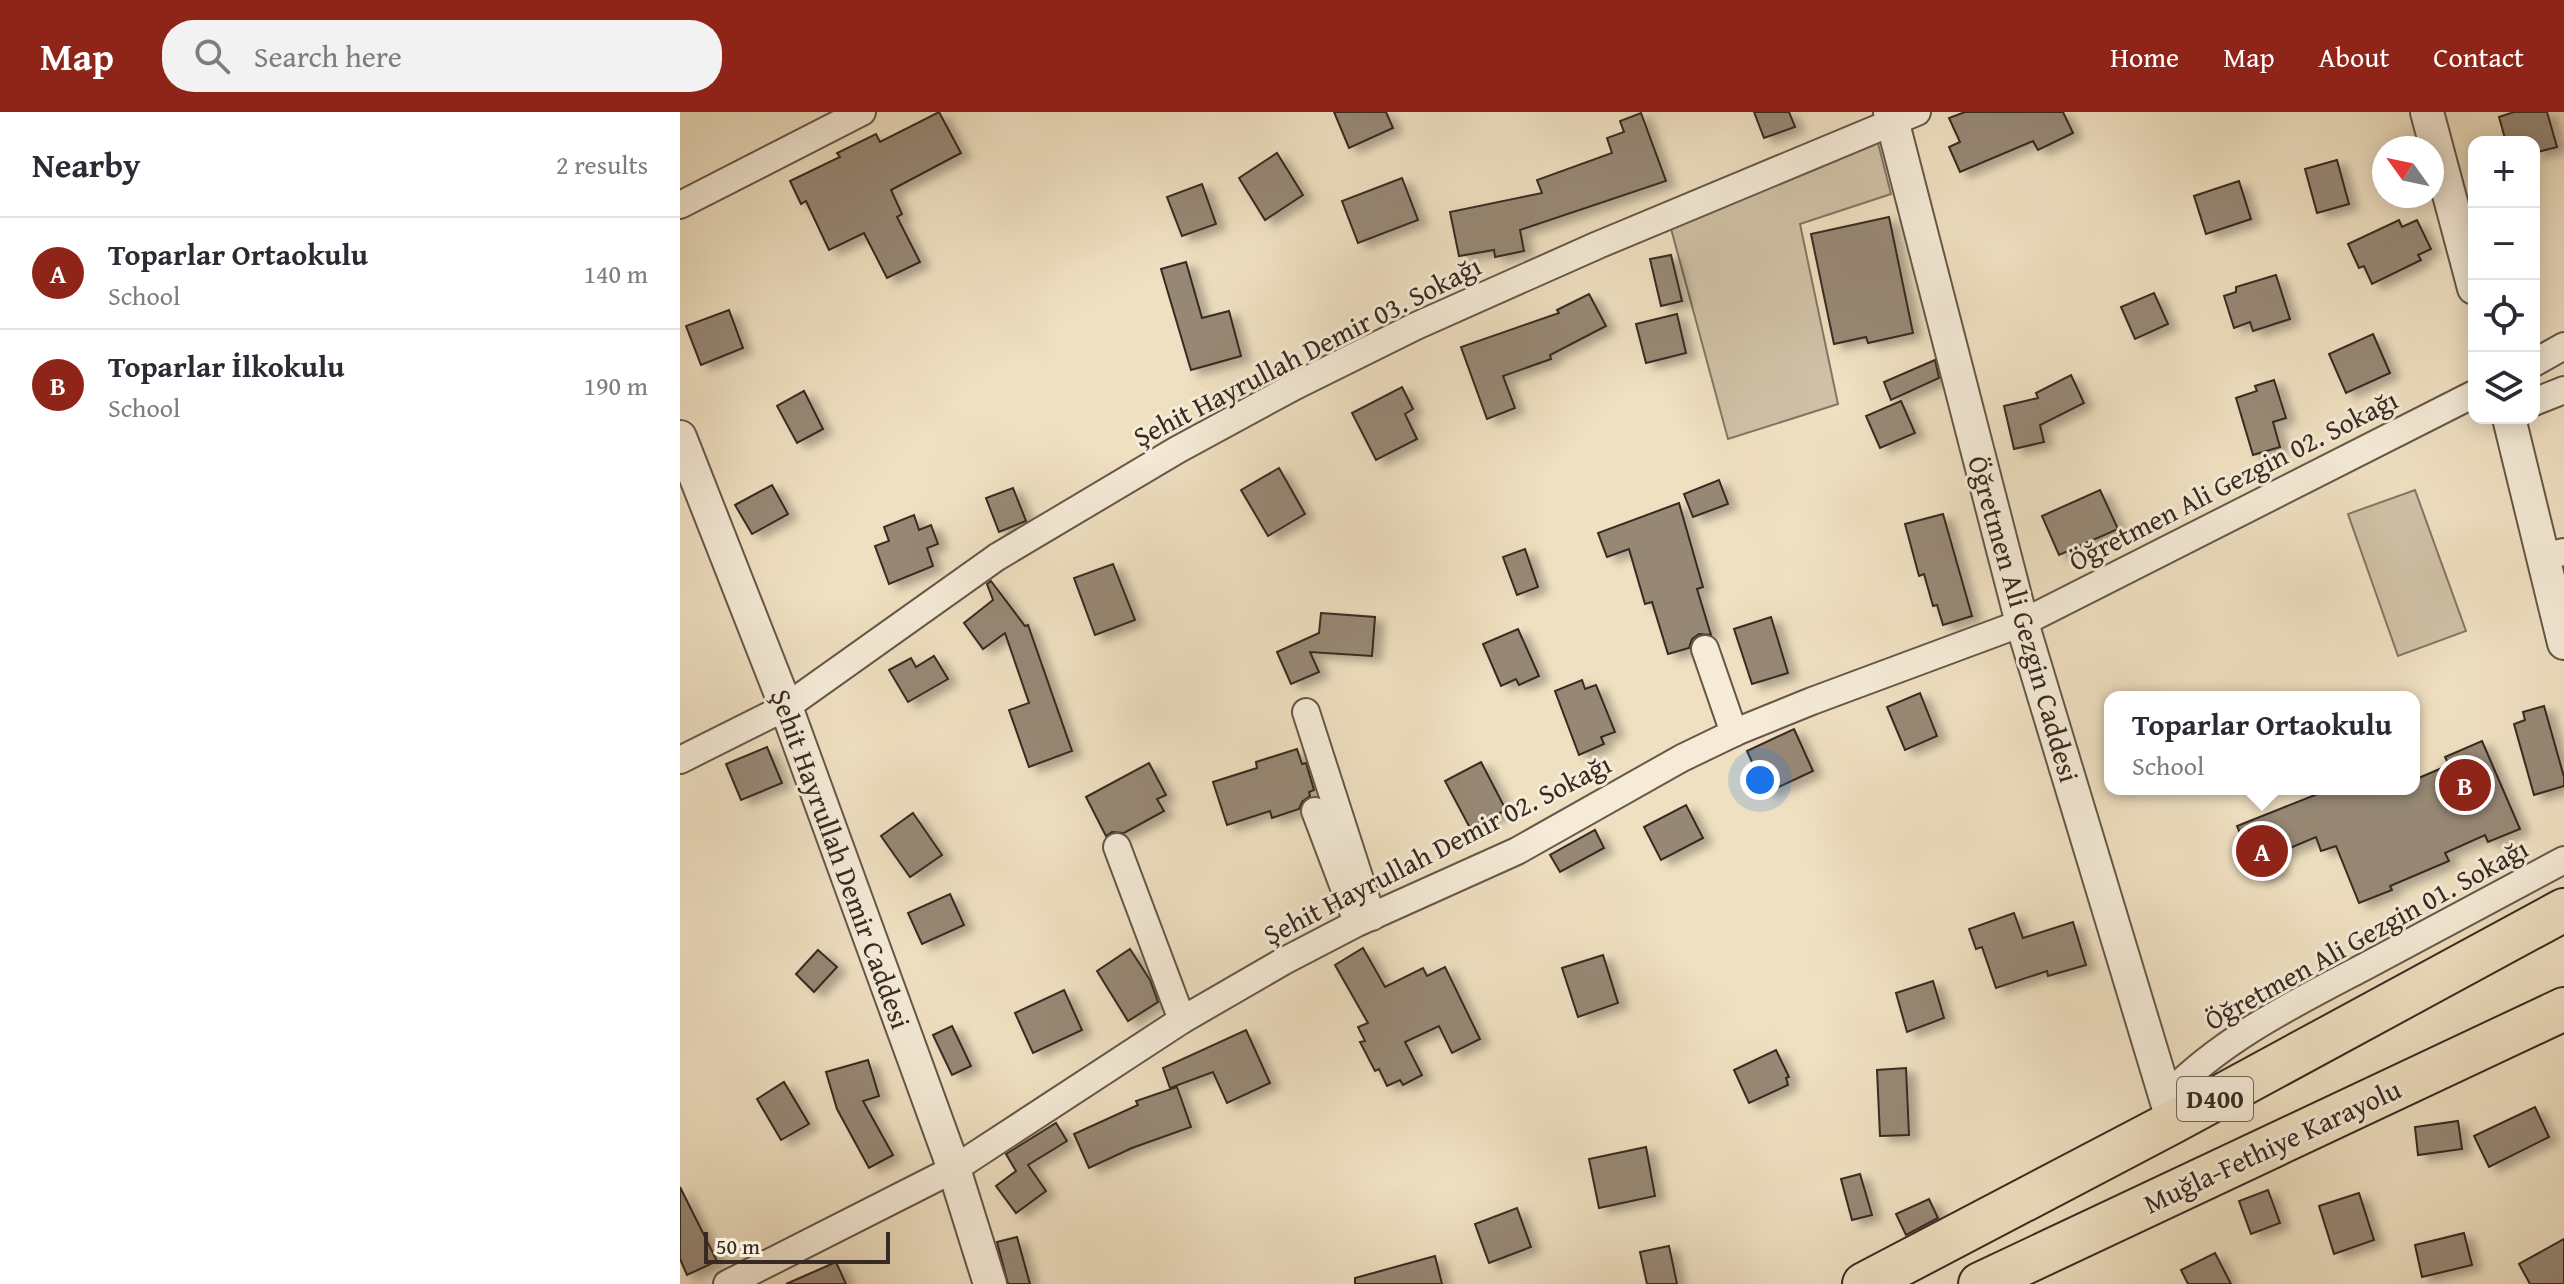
<!DOCTYPE html>
<meta charset="utf-8">
<style>
body{margin:0;font-family:"Gentium Book Plus",serif;background:#f2f2f3;color:#2b2b33}
.controls{position:absolute;right:24px;top:24px;display:grid;overflow:hidden;border-radius:16px;box-shadow:0 4px 20px #0003}
.controls button{width:72px;height:72px;display:grid;place-items:center;padding:0;border:0;border-bottom:2px solid #e1e1e2;background:#fff;color:#2b2b33;font:40px sans-serif}
.compass{position:absolute;left:1692px;top:24px;width:72px;height:72px;border-radius:50%;background:#fff;box-shadow:0 4px 20px #0003;rotate:303deg}
.scale{position:absolute;left:24px;bottom:20px;width:186px;box-sizing:border-box;padding-left:8px;border:4px solid #382922;border-top:0;font-size:22px;line-height:28px;white-space:nowrap;color:#382922;-webkit-text-stroke:6px #f5ebd7;paint-order:stroke}
.you{position:absolute;left:1080px;top:668px;width:28px;height:28px;margin:-20px;border:6px solid #fff;border-radius:50%;background:#1a73e8;box-shadow:0 0 0 12px #1a73e833}
.badge{display:grid;place-items:center;width:52px;height:52px;border-radius:50%;background:#8f2418;color:#fff;font-size:26px;font-weight:700}
.pin{position:absolute;translate:-50% -50%;border:4px solid #fff;box-shadow:0 2px 8px #0006}
.popup{position:absolute;left:1424px;top:579px;width:316px;height:104px;box-sizing:border-box;display:grid;place-content:center;border-radius:16px;background:#fff;filter:drop-shadow(0 2px 6px #0005);font-size:26px;white-space:nowrap;color:#7c7c81}
.popup b{font-size:30px;color:#2b2b33}
.popup::after{content:'';position:absolute;left:50%;top:100%;margin-left:-16px;border:16px solid transparent;border-top-color:#fff}
.list{margin:0;padding:0;list-style:none}
h2{display:flex;justify-content:space-between;align-items:center;height:104px;margin:0;padding:0 32px;font-size:34px}
h2 small{font-size:26px;font-weight:400;color:#7c7c81}
.list li{display:grid;grid-template-columns:52px 1fr auto;gap:24px;align-items:center;box-sizing:border-box;height:112px;padding:0 32px;border-top:2px solid #e1e1e2}
.list b{display:block;font-size:30px;white-space:nowrap}
.list p{margin:0;font-size:26px;white-space:nowrap;color:#7c7c81}
.list em{font-size:26px;font-style:normal;color:#7c7c81}
.icon{flex:none;width:44px;height:44px;fill:none;stroke:currentColor;stroke-width:2;stroke-linecap:round;stroke-linejoin:round}
.map{position:relative;flex:none;width:1884px;height:1172px;overflow:hidden}
header{display:flex;align-items:center;gap:48px;box-sizing:border-box;height:112px;padding:0 40px;background:#8f2418;color:#fff}
header strong{font-size:38px}
nav{display:flex;gap:44px;margin-inline-start:auto;font-size:28px}
.search{width:560px;height:72px;background:#f2f2f3;display:flex;align-items:center;gap:20px;box-sizing:border-box;padding:0 28px;border-radius:32px;color:#7c7c81;font-size:30px}
main{display:flex}
aside{flex:1;background:#fff}
.map>svg:first-child{display:block}
.green{fill:#d0c1a6;stroke:#847564;stroke-width:2}
.building{fill:#978875;stroke:#382922;stroke-width:2;filter:url(#shadow)}
.lines{fill:none;stroke-linecap:round;stroke-linejoin:round}
.minor-casing{stroke:#66574a;stroke-width:30}
.tertiary-casing{stroke:#66574a;stroke-width:36}
.trunk-casing{stroke:#382922;stroke-width:46}
.minor{stroke:#f5ebd7;stroke-width:26}
.tertiary{stroke:#f5ebd7;stroke-width:32}
.trunk{stroke:#efe0c1;stroke-width:42}
.labels{text-anchor:middle;stroke-width:6;stroke-linejoin:round;paint-order:stroke}
.shield{fill:#f5ebd7;stroke:#716358;stroke-width:2}
.shield-label{font-size:26px;font-weight:bold;fill:#382922}
.street-label{font-size:28px;fill:#382922;stroke:#f5ebd7}
</style>
<header>
<strong>Map</strong>
<div class="search"><svg class="icon" aria-label="search" viewBox="0 0 24 24"><circle cx="10" cy="10" r="6"/><path d="M15 15l6 6"/></svg>Search here</div>
<nav><a>Home</a><a>Map</a><a>About</a><a>Contact</a></nav>
</header>
<main>
<aside>
<h2>Nearby<small>2 results</small></h2>
<ul class="list">
<li><span class="badge">A</span><div><b>Toparlar Ortaokulu</b><p>School</p></div><em>140 m</em></li>
<li><span class="badge">B</span><div><b>Toparlar İlkokulu</b><p>School</p></div><em>190 m</em></li>
</ul>
</aside>
<div class="map">
<svg width="1884" height="1172" viewBox="0 0 1884 1172">
<defs>
<filter id="shadow"><feDropShadow dx="9" dy="5" stdDeviation="4" flood-color="#0004"/></filter>
</defs>
<rect width="100%" height="100%" fill="#efe0c1"/>
<filter id="stains"><feTurbulence type="fractalNoise" baseFrequency=".0025" numOctaves="4"/><feColorMatrix values="0 0 0 0 .2 0 0 0 0 .09 0 0 0 0 .02 0 0 0 .5 -.17"/></filter>
<radialGradient id="worn" r=".72"><stop offset=".6" stop-color="#630" stop-opacity="0"/><stop offset="1" stop-color="#630" stop-opacity=".3"/></radialGradient>
<g class="green">
<path d="M1197,27L1211,82L1120,112L1158,292L1048,327L990,113Z"/>
<path d="M1735,378L1786,519L1718,544L1668,402Z"/>
</g>
<g class="building">
<path d="M259,0L281,41L211,78L222,102L217,105L240,150L207,166L184,121L149,138L126,89L121,92L110,69L160,45L157,41L196,22L200,30Z"/>
<path d="M654,0H706L713,16L669,36Z"/>
<path d="M1074,0H1109L1115,15L1084,26Z"/>
<path d="M1285,0H1383L1393,21L1358,38L1353,29L1280,60L1269,35L1280,30L1269,6Z"/>
<path d="M1834,0H1867L1877,35L1854,41V30H1826L1819,5Z"/>
<path d="M961,1L986,69L840,118L844,139L815,145L814,138L779,144L770,100L862,81L857,68L932,41L927,26L944,20L940,9Z"/>
<path d="M597,41L623,83L585,108L559,66Z"/>
<path d="M1657,48L1669,92L1637,101L1625,57Z"/>
<path d="M722,66L738,108L678,131L662,89Z"/>
<path d="M1559,69L1571,107L1526,122L1514,84Z"/>
<path d="M522,72L536,112L502,124L487,85Z"/>
<path d="M1209,105L1233,221L1188,231L1186,225L1154,232L1131,122Z"/>
<path d="M1719,108L1722,115L1737,108L1751,137L1738,143L1741,148L1692,172L1684,154L1679,156L1668,132Z"/>
<path d="M991,143L1002,189L981,194L970,147Z"/>
<path d="M506,150L522,206L549,199L561,244L511,258L481,157Z"/>
<path d="M1596,163L1610,207L1573,219L1570,210L1554,216L1544,184L1556,180V175Z"/>
<path d="M1474,181L1488,212L1455,227L1441,195Z"/>
<path d="M909,182L926,214L870,243L871,247L823,264L835,296L807,307L781,235L879,201L877,198Z"/>
<path d="M49,198L63,236L21,253L6,214Z"/>
<path d="M997,202L1006,241L966,251L956,212Z"/>
<path d="M1693,222L1710,261L1666,281L1649,242Z"/>
<path d="M1255,248L1259,266L1211,288L1204,270Z"/>
<path d="M1391,263L1404,291L1360,313L1364,330L1334,337L1324,294L1358,286L1356,281Z"/>
<path d="M1594,268L1606,306L1593,310L1600,335L1573,343L1556,286L1577,279L1575,274Z"/>
<path d="M722,275L733,297L725,302L737,327L696,348L672,301Z"/>
<path d="M124,279L143,317L117,331L97,294Z"/>
<path d="M1221,289L1235,321L1200,336L1186,304Z"/>
<path d="M599,356L625,402L588,424L561,378Z"/>
<path d="M1039,368L1048,392L1013,405L1004,382Z"/>
<path d="M92,373L108,402L72,422L55,393Z"/>
<path d="M333,376L346,409L319,420L306,386Z"/>
<path d="M1420,378L1438,417L1379,443L1362,404Z"/>
<path d="M999,391L1023,475L1017,477L1031,523L1019,522L1012,527L1009,536L988,542L972,490L965,492L949,437L927,445L918,421Z"/>
<path d="M1263,402L1292,504L1263,513L1257,493L1253,494L1244,462L1239,464L1225,412Z"/>
<path d="M234,403L239,418L251,413L258,432L247,436L253,454L209,472L195,434L209,429L204,415Z"/>
<path d="M845,437L858,475L837,483L823,445Z"/>
<path d="M433,452L455,508L415,523L394,466Z"/>
<path d="M311,469L345,514L348,513L392,639L349,655L329,598L349,591L325,521L303,537L284,511L313,488L307,472Z"/>
<path d="M641,501L695,505L692,544L630,540L639,560L611,572L597,540L639,521Z"/>
<path d="M1091,505L1108,561L1072,572L1054,517Z"/>
<path d="M838,517L859,564L839,573L836,567L821,574L803,532Z"/>
<path d="M254,544L268,567L228,590L209,558L231,546L236,555Z"/>
<path d="M902,568L905,577L916,573L935,620L921,625L924,632L899,643L875,579Z"/>
<path d="M1240,581L1257,624L1225,638L1207,595Z"/>
<path d="M1864,594L1884,665V674L1854,683L1834,612L1845,608L1843,600Z"/>
<path d="M1114,617L1133,659L1086,681L1067,639Z"/>
<path d="M1802,629L1840,717L1808,730L1805,723L1765,741L1769,749L1710,774L1712,778L1679,791L1656,734L1641,739L1636,725L1593,743L1599,757L1578,765L1557,714L1650,677H1734V668L1769,653L1765,645Z"/>
<path d="M87,635L102,671L61,688L46,652Z"/>
<path d="M617,637L622,652L626,651L634,678L629,680L630,684L622,690L619,697L592,706L590,699L547,713L533,670L577,656L576,650Z"/>
<path d="M801,650L826,698L790,716L765,669Z"/>
<path d="M469,651L486,683L477,687L484,699L444,721L432,720L426,724L406,685Z"/>
<path d="M1006,693L1023,726L981,748L964,715Z"/>
<path d="M233,701L262,743L230,765L201,724Z"/>
<path d="M915,718L924,736L880,760L870,743Z"/>
<path d="M270,782L284,813L242,832L228,801Z"/>
<path d="M1334,801L1343,826L1393,810L1406,853L1368,864L1367,859L1316,876L1302,835L1296,837L1289,817Z"/>
<path d="M683,836L705,875L743,856L747,864L765,855L800,927L772,941L759,914L725,930L742,963L723,973L720,968L707,974L699,957L695,959L680,930L685,929L678,915L688,911L655,853Z"/>
<path d="M450,837L470,868L478,890L448,909L417,859Z"/>
<path d="M138,838L157,855L134,880L116,862Z"/>
<path d="M923,843L938,891L898,905L882,856Z"/>
<path d="M1253,869L1264,906L1227,920L1216,881Z"/>
<path d="M384,878L402,918L353,941L335,901Z"/>
<path d="M272,914L291,954L272,963L253,923Z"/>
<path d="M566,918L590,971L547,991L533,960L490,976L483,956Z"/>
<path d="M1096,938L1109,965L1106,966L1108,973L1069,991L1054,958Z"/>
<path d="M188,948L199,984L183,989L213,1043L189,1056L157,997L146,960Z"/>
<path d="M1226,956L1229,1023L1200,1024L1197,958Z"/>
<path d="M104,970L129,1012L101,1028L77,987Z"/>
<path d="M497,975L511,1015L452,1036L409,1056L394,1022L458,993L456,989Z"/>
<path d="M1855,995L1869,1025L1809,1055L1794,1024Z"/>
<path d="M1778,1009L1782,1037L1738,1043L1735,1015Z"/>
<path d="M376,1011L387,1029L348,1053L366,1079L336,1101L316,1074L336,1059L326,1042Z"/>
<path d="M966,1035L975,1084L919,1096L909,1047Z"/>
<path d="M1180,1062L1192,1103L1172,1108L1161,1067Z"/>
<path d="M0,1075L37,1149L7,1163L0,1147Z"/>
<path d="M1588,1078L1600,1111L1571,1122L1559,1089Z"/>
<path d="M1679,1081L1694,1128L1654,1142L1639,1094Z"/>
<path d="M1249,1087L1258,1106L1226,1123L1216,1102Z"/>
<path d="M837,1096L851,1135L809,1151L795,1112Z"/>
<path d="M1784,1121L1792,1153L1742,1165L1735,1133Z"/>
<path d="M337,1125L350,1172H328L317,1130Z"/>
<path d="M1884,1127V1172H1850L1839,1152Z"/>
<path d="M989,1134L997,1172H967L960,1140Z"/>
<path d="M1535,1141L1551,1172H1508L1501,1158Z"/>
<path d="M755,1144L762,1172H675V1166Z"/>
<path d="M156,1150L166,1172H106Z"/>
</g>
<g class="lines">
<defs>
<g id="minor">
<path d="M0,93L182,0"/>
<path d="M1854,251L1884,234"/>
<path d="M1854,290L1884,278"/>
<path d="M1864,444L1884,440"/>
<path d="M1025,537L1054,621"/>
<path d="M626,600L692,805"/>
<path d="M0,648L106,595L317,445L497,338L615,274L736,214L918,133L1237,0"/>
<path d="M635,699L672,797"/>
<path d="M437,735L502,908"/>
<path d="M1485,986C1540,928 1613,892 1684,855C1750,819 1817,784 1884,748"/>
<path d="M47,1172L274,1057L502,908L604,849L677,811L837,739L1002,646L1058,619L1132,589L1342,511L1794,282"/>
</g>
<g id="tertiary">
<path d="M1210,0L1342,511L1493,1010"/>
<path d="M1747,0L1794,176"/>
<path d="M1829,306L1884,531"/>
<path d="M0,325L106,595L274,1057L310,1172"/>
</g>
<g id="trunk">
<path d="M1184,1172L1493,1010L1884,798"/>
<path d="M1300,1172L1884,897"/>
</g>
</defs>
<use href="#minor" class="minor-casing"/>
<use href="#tertiary" class="tertiary-casing"/>
<use href="#trunk" class="trunk-casing"/>
<use href="#minor" class="minor"/>
<use href="#tertiary" class="tertiary"/>
<use href="#trunk" class="trunk"/>
</g>
<g class="labels">
<rect class="shield" x="1497" y="965" width="76" height="44" rx="6"/>
<g class="shield-label">
<text x="1535" y="996">D400</text>
</g>
<g class="street-label">
<text transform="translate(627 239) rotate(-27)" y="10">Şehit Hayrullah Demir 03. Sokağı</text>
<text transform="translate(1553 368) rotate(-27)" y="10">Öğretmen Ali Gezgin 02. Sokağı</text>
<text transform="translate(1344 507) rotate(74)" y="10">Öğretmen Ali Gezgin Caddesi</text>
<text transform="translate(757 737) rotate(-27)" y="10">Şehit Hayrullah Demir 02. Sokağı</text>
<text transform="translate(161 747) rotate(70)" y="10">Şehit Hayrullah Demir Caddesi</text>
<text transform="translate(1686 822) rotate(-29)" y="10">Öğretmen Ali Gezgin 01. Sokağı</text>
<text transform="translate(1592 1034) rotate(-25)" y="10">Muğla-Fethiye Karayolu</text>
</g>
</g>
<rect width="100%" height="100%" filter="url(#stains)"/>
<rect width="100%" height="100%" fill="url(#worn)"/>
</svg>
<div class="controls">
<button>+</button>
<button>−</button>
<button><svg class="icon" aria-label="locate" viewBox="0 0 24 24"><circle cx="12" cy="12" r="6"/><path d="M12 2v4M12 18v4M2 12h4M18 12h4"/></svg></button>
<button><svg class="icon" aria-label="layers" viewBox="0 0 24 24"><path d="M12 4l9 5-9 5-9-5zM3 14l9 5 9-5"/></svg></button>
</div>
<svg class="compass" viewBox="-18 -18 36 36"><path d="M0-13l5 13h-10z" fill="#e53935"/><path d="M0 13l5-13h-10z" fill="#7c7c81"/></svg>
<div class="scale">50 m</div>
<div class="you"></div>
<div class="pin badge" style="left:1582px;top:739px">A</div>
<div class="popup"><b>Toparlar Ortaokulu</b>School</div>
<div class="pin badge" style="left:1785px;top:673px">B</div>
</div>
</main>
